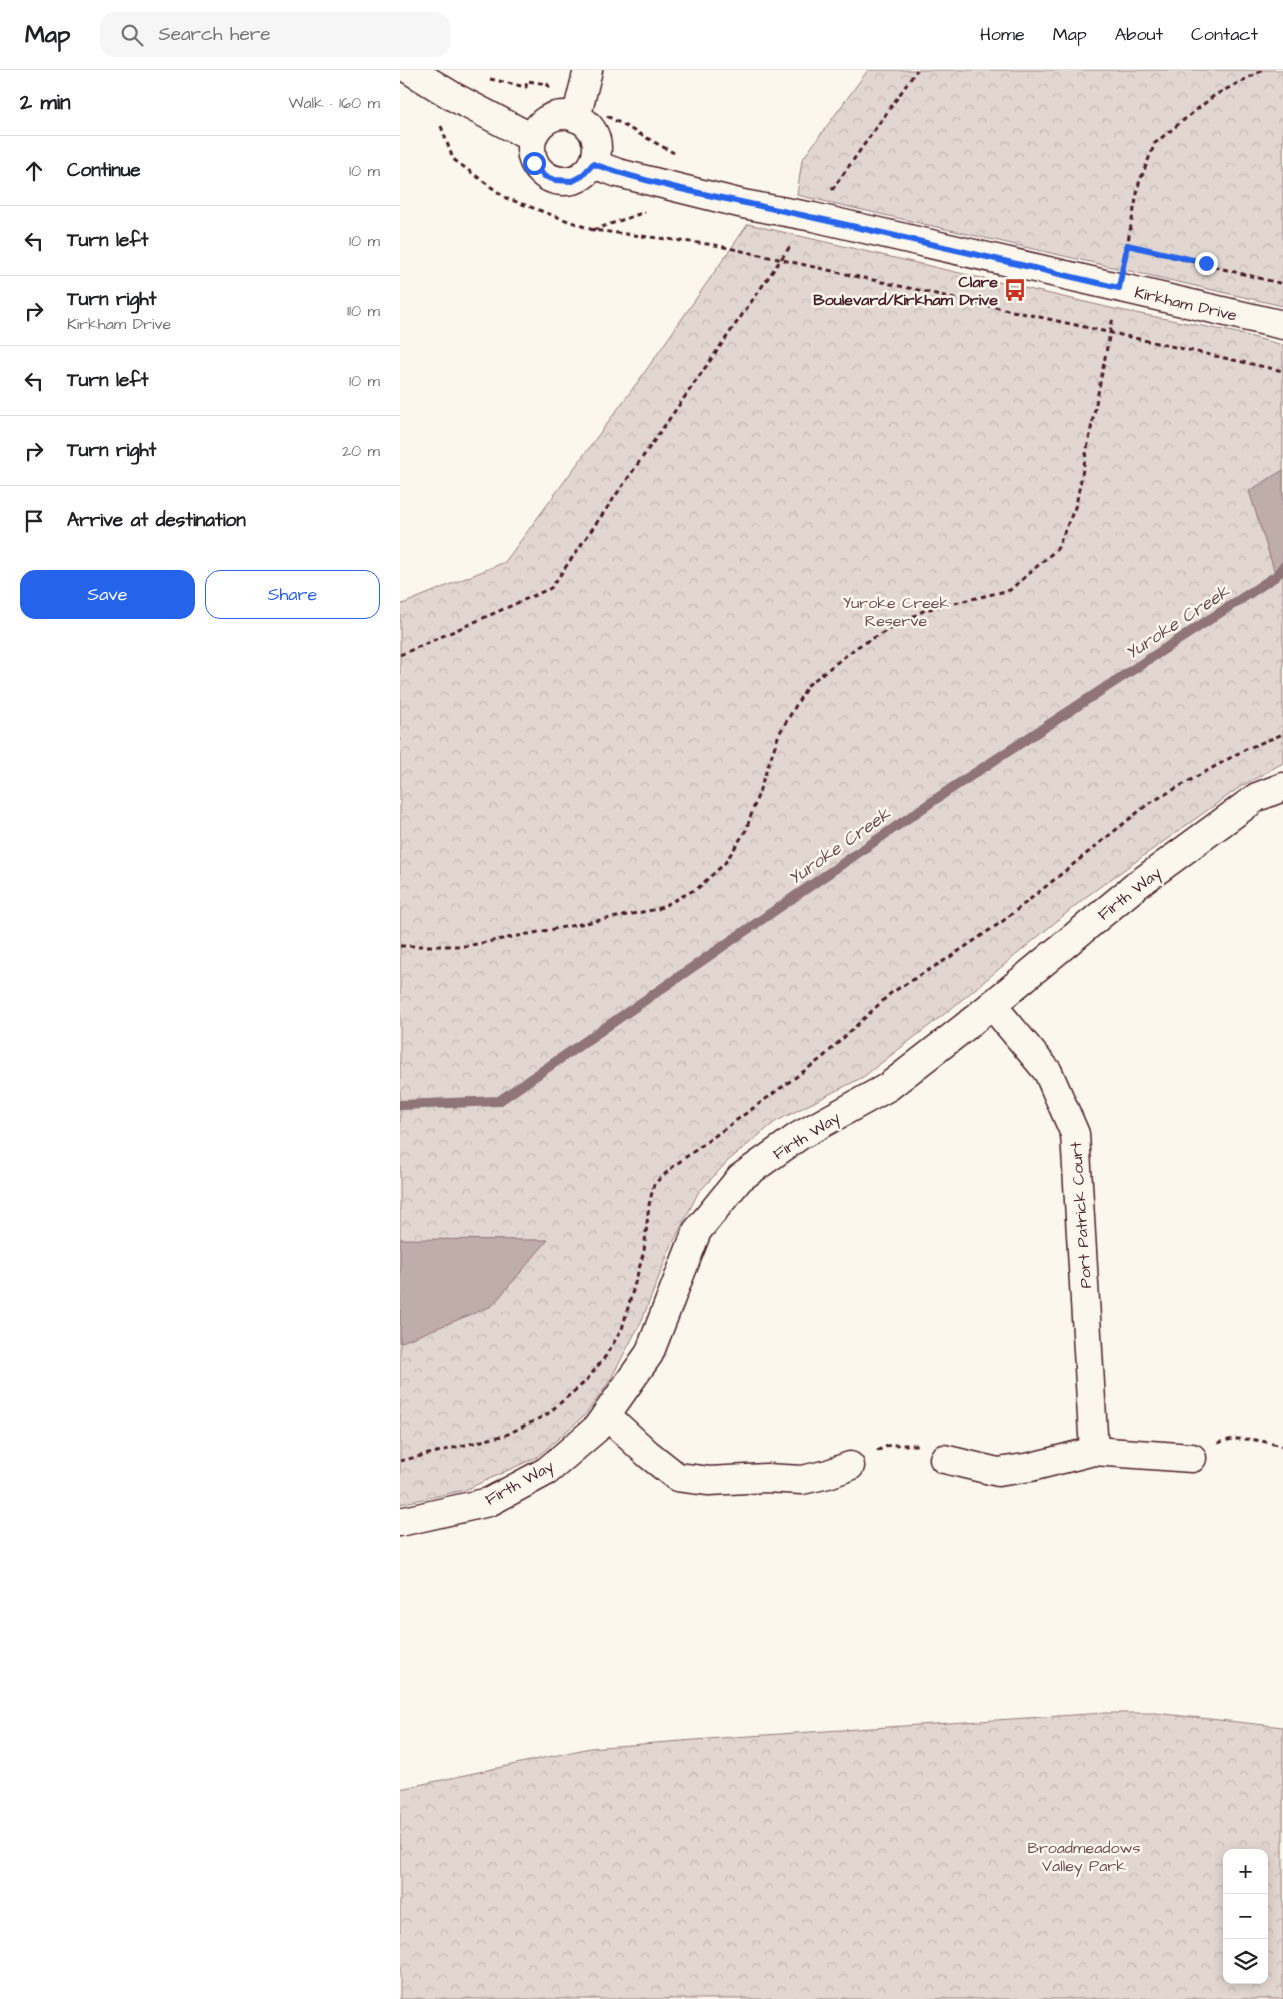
<!DOCTYPE html>
<meta charset="utf-8">
<style>
body{margin:0;font-family:"Architects Daughter",sans-serif;background:#f6f6f6;color:#202124}
.controls{position:absolute;right:15px;bottom:15px;display:grid;overflow:hidden;border-radius:10px;box-shadow:0 2px 12px #0003}
.controls button{width:45px;height:45px;display:grid;place-items:center;padding:0;border:0;border-bottom:1px solid #e0e0e0;background:#fff;color:#202124;font:25px sans-serif}
.stop{position:absolute;width:15px;height:15px;margin:-11px;border:4px solid #2563eb;border-radius:50%;background:#fff}
.stop.end{background:#2563eb;border-color:#fff;box-shadow:0 1px 5px #0008}
.list{margin:0;padding:0;list-style:none}
h2{display:flex;justify-content:space-between;align-items:center;height:65px;margin:0;padding:0 20px;font-size:21px}
h2 small{font-size:16px;font-weight:400;color:#757577}
.list li{display:grid;grid-template-columns:32px 1fr auto;gap:15px;align-items:center;box-sizing:border-box;height:70px;padding:0 20px;border-top:1px solid #e0e0e0}
.list b{display:block;font-size:19px;white-space:nowrap}
.list p{margin:0;font-size:16px;white-space:nowrap;color:#757577}
.list em{font-size:16px;font-style:normal;color:#757577}
.actions{display:flex;gap:10px;padding:15px 20px}
.actions a{flex:1;padding:11px 0;border:1px solid #2563eb;border-radius:15px;text-align:center;font-size:18px;color:#2563eb}
.actions .main{background:#2563eb;color:#fff}
.icon{flex:none;width:28px;height:28px;fill:none;stroke:currentColor;stroke-width:2;stroke-linecap:round;stroke-linejoin:round}
.map{position:relative;flex:none;width:883px;height:1929px;overflow:hidden}
header{display:flex;align-items:center;gap:30px;box-sizing:border-box;height:70px;padding:0 25px;background:#fff;border-bottom:1px solid #e0e0e0}
header strong{font-size:24px}
nav{display:flex;gap:28px;margin-inline-start:auto;font-size:18px}
.search{width:350px;height:45px;background:#f6f6f6;display:flex;align-items:center;gap:12px;box-sizing:border-box;padding:0 18px;border-radius:15px;color:#757577;font-size:19px}
main{display:flex}
aside{flex:1;background:#fff}
.map>svg:first-child{display:block}
.forest{fill:url(#forest-crowns);stroke:#967b7e;fill-rule:evenodd}
.water{fill:#bfadaa;stroke:#907477}
.lines{fill:none;stroke-linecap:round;stroke-linejoin:round}
.stream{stroke:#907477;stroke-width:10}
.street-casing{stroke:#4a1f2b;stroke-width:31}
.secondary-casing{stroke:#4a1f2b;stroke-width:31}
.path{stroke:#4a1f2b;stroke-width:3;stroke-dasharray:5 4;stroke-linecap:butt}
.street{stroke:#fbf7ec;stroke-width:28}
.secondary{stroke:#fbf7ec;stroke-width:28}
.route{stroke:#2563eb;stroke-width:6}
.labels{text-anchor:middle;stroke-width:5;stroke-linejoin:round;paint-order:stroke}
.poi-label{font-size:16px;font-weight:bold;fill:#4a1f2b;stroke:#fbf7ec;text-anchor:end}
.street-label{font-size:16px;fill:#4a1f2b;stroke:#fbf7ec}
.park-label{font-size:16px;fill:#704d54;stroke:#fbf7ec}
.water-label{font-size:18px;font-style:italic;fill:#6d4a51;stroke:#fbf7ec}
</style>
<header>
<strong>Map</strong>
<div class="search"><svg class="icon" aria-label="search" viewBox="0 0 24 24"><circle cx="10" cy="10" r="6"/><path d="M15 15l6 6"/></svg>Search here</div>
<nav><a>Home</a><a>Map</a><a>About</a><a>Contact</a></nav>
</header>
<main>
<aside>
<h2>2 min<small>Walk · 160 m</small></h2>
<ul class="list">
<li><svg class="icon" aria-label="ahead" viewBox="0 0 24 24"><path d="M12 20V5M6 11l6-6 6 6"/></svg><div><b>Continue</b></div><em>10 m</em></li>
<li><svg class="icon" aria-label="left" viewBox="0 0 24 24"><path d="M17 20v-9H6M10 6l-5 5 5 5"/></svg><div><b>Turn left</b></div><em>10 m</em></li>
<li><svg class="icon" aria-label="right" viewBox="0 0 24 24"><path d="M7 20v-9h11M14 6l5 5-5 5"/></svg><div><b>Turn right</b><p>Kirkham Drive</p></div><em>110 m</em></li>
<li><svg class="icon" aria-label="left" viewBox="0 0 24 24"><path d="M17 20v-9H6M10 6l-5 5 5 5"/></svg><div><b>Turn left</b></div><em>10 m</em></li>
<li><svg class="icon" aria-label="right" viewBox="0 0 24 24"><path d="M7 20v-9h11M14 6l5 5-5 5"/></svg><div><b>Turn right</b></div><em>20 m</em></li>
<li><svg class="icon" aria-label="arrive" viewBox="0 0 24 24"><path d="M6 21V4h12l-3 4 3 4H6"/></svg><div><b>Arrive at destination</b></div></li>
</ul>
<div class="actions"><a class="main">Save</a><a>Share</a></div>
</aside>
<div class="map">
<svg width="883" height="1929" viewBox="0 0 883 1929">
<defs>
<pattern id="forest-crowns" width="20" height="18" patternUnits="userSpaceOnUse" patternTransform="scale(1.25)"><rect width="20" height="18" fill="#e2d7d0"/><path d="M2 6a3 3 0 1 1 6 0M12 15a3 3 0 1 1 6 0" fill="none" stroke="#c3b8b3"/></pattern>
</defs>
<rect width="100%" height="100%" fill="#fbf7ec"/>
<filter id="ink" filterUnits="userSpaceOnUse"><feTurbulence type="fractalNoise" baseFrequency=".02" numOctaves="2"/><feDisplacementMap in="SourceGraphic" scale="10" xChannelSelector="R" yChannelSelector="G"/><feConvolveMatrix kernelMatrix="1 2 1 2 8 2 1 2 1" color-interpolation-filters="sRGB"/></filter>
<g filter="url(#ink)">
<g class="forest">
<path d="M468,0H883V236L397,125L402,90Z"/>
<path d="M348,154L715,239L833,262L883,275V693L840,717L687,826L552,938L463,1007L375,1052L329,1090L298,1123L269,1181L242,1250L209,1312L185,1345L137,1387L65,1420L0,1434V535L105,492L242,306Z"/>
<path d="M704,1643H755L883,1657V1929H0V1719L190,1678L334,1667ZM827,1783H864V1910H827Z"/>
</g>
<g class="water">
<path d="M883,400V506H876L849,421Z"/>
<path d="M0,1169L148,1170L92,1236L0,1273Z"/>
</g>
<g class="lines">
<path class="stream" d="M0,1035L99,1031L549,720L876,506L883,497"/>
<defs>
<g id="street">
<path d="M176,48L188,0"/>
<path d="M592,935L648,1002L675,1064L694,1381"/>
<path d="M206,1345L248,1384L277,1407L309,1411L366,1408L402,1410L428,1404L450,1396"/>
<path d="M544,1389L598,1402L631,1397L694,1381L792,1388"/>
<path d="M0,1452L89,1432L147,1401L196,1359L249,1284L297,1161L340,1108L399,1066L488,1017L565,957L737,815L857,727L883,717"/>
</g>
<g id="secondary">
<path d="M10,0L54,27L132,68"/>
<circle cx="164" cy="78" r="33"/>
<path d="M193,94L218,103L343,134L413,147L883,255"/>
</g>
</defs>
<use href="#street" class="street-casing"/>
<use href="#secondary" class="secondary-casing"/>
<g class="path">
<path d="M90,9L126,17L127,11L147,14L151,19"/>
<path d="M207,46L274,83"/>
<path d="M41,56L53,89L106,128L193,160L315,175L883,301"/>
<path d="M432,120L517,0"/>
<path d="M193,160L245,142"/>
<path d="M727,175L883,214"/>
<path d="M725,187L739,113L755,73L815,25L863,0"/>
<path d="M0,585L151,518L391,175"/>
<path d="M0,876H66L258,839L298,818L325,793L346,760L379,664L408,615L457,577L525,540L610,520L657,479L676,435L713,247"/>
<path d="M818,1373C838,1365 863,1370 883,1377"/>
<path d="M477,1381L490,1375H517"/>
<path d="M0,1391L106,1365L146,1345L185,1312L205,1287L222,1259L244,1181L249,1135L254,1114L275,1095L422,988L491,923L550,887L603,851L748,734L846,679L883,664"/>
</g>
<use href="#street" class="street"/>
<use href="#secondary" class="secondary"/>
</g>
</g>
<g class="lines" filter="url(#ink)">
<path class="route" d="M134,93L144,106L155,110L172,111L182,106L193,94C265,119 341,131 415,148C516,170 617,194 719,218L727,175L806,193"/>
</g>
<defs>
<symbol id="bus-bare" viewBox="-9 -9 18 18"><path d="M-5-6H5V4H4V6H2V4H-2V6H-4V4H-5ZM-3.5-4V0h7V-4ZM-3.5 1.2v1.5H-2V1.2ZM2 1.2v1.5H3.5V1.2Z" fill="#c8321e" stroke="#fbf7ec" stroke-width="2.5" paint-order="stroke"/></symbol>
</defs>
<g fill-rule="evenodd">
<use href="#bus-bare" x="599" y="204" width="32" height="32"/>
</g>
<g class="labels">
<g class="poi-label">
<text x="598" y="217">Clare<tspan x="598" dy="18">Boulevard/Kirkham Drive</tspan></text>
</g>
<g class="street-label">
<text transform="translate(786 233) rotate(13)" y="6">Kirkham Drive</text>
<text transform="translate(729 823) rotate(-38)" y="6">Firth Way</text>
<text transform="translate(406 1065) rotate(-32)" y="6">Firth Way</text>
<text transform="translate(680 1145) rotate(-94)" y="6">Port Patrick Court</text>
<text transform="translate(119 1412) rotate(-29)" y="6">Firth Way</text>
</g>
<g class="park-label">
<text x="496" y="538">Yuroke Creek<tspan x="496" dy="18">Reserve</tspan></text>
<text x="684" y="1783">Broadmeadows<tspan x="684" dy="18">Valley Park</tspan></text>
</g>
<g class="water-label">
<text transform="translate(777 552) rotate(-33)" y="6">Yuroke Creek</text>
<text transform="translate(439 776) rotate(-35)" y="6">Yuroke Creek</text>
</g>
</g>
</svg>
<div class="controls">
<button>+</button>
<button>−</button>
<button><svg class="icon" aria-label="layers" viewBox="0 0 24 24"><path d="M12 4l9 5-9 5-9-5zM3 14l9 5 9-5"/></svg></button>
</div>
<div class="stop" style="left:134px;top:93px"></div>
<div class="stop end" style="left:806px;top:193px"></div>
</div>
</main>
